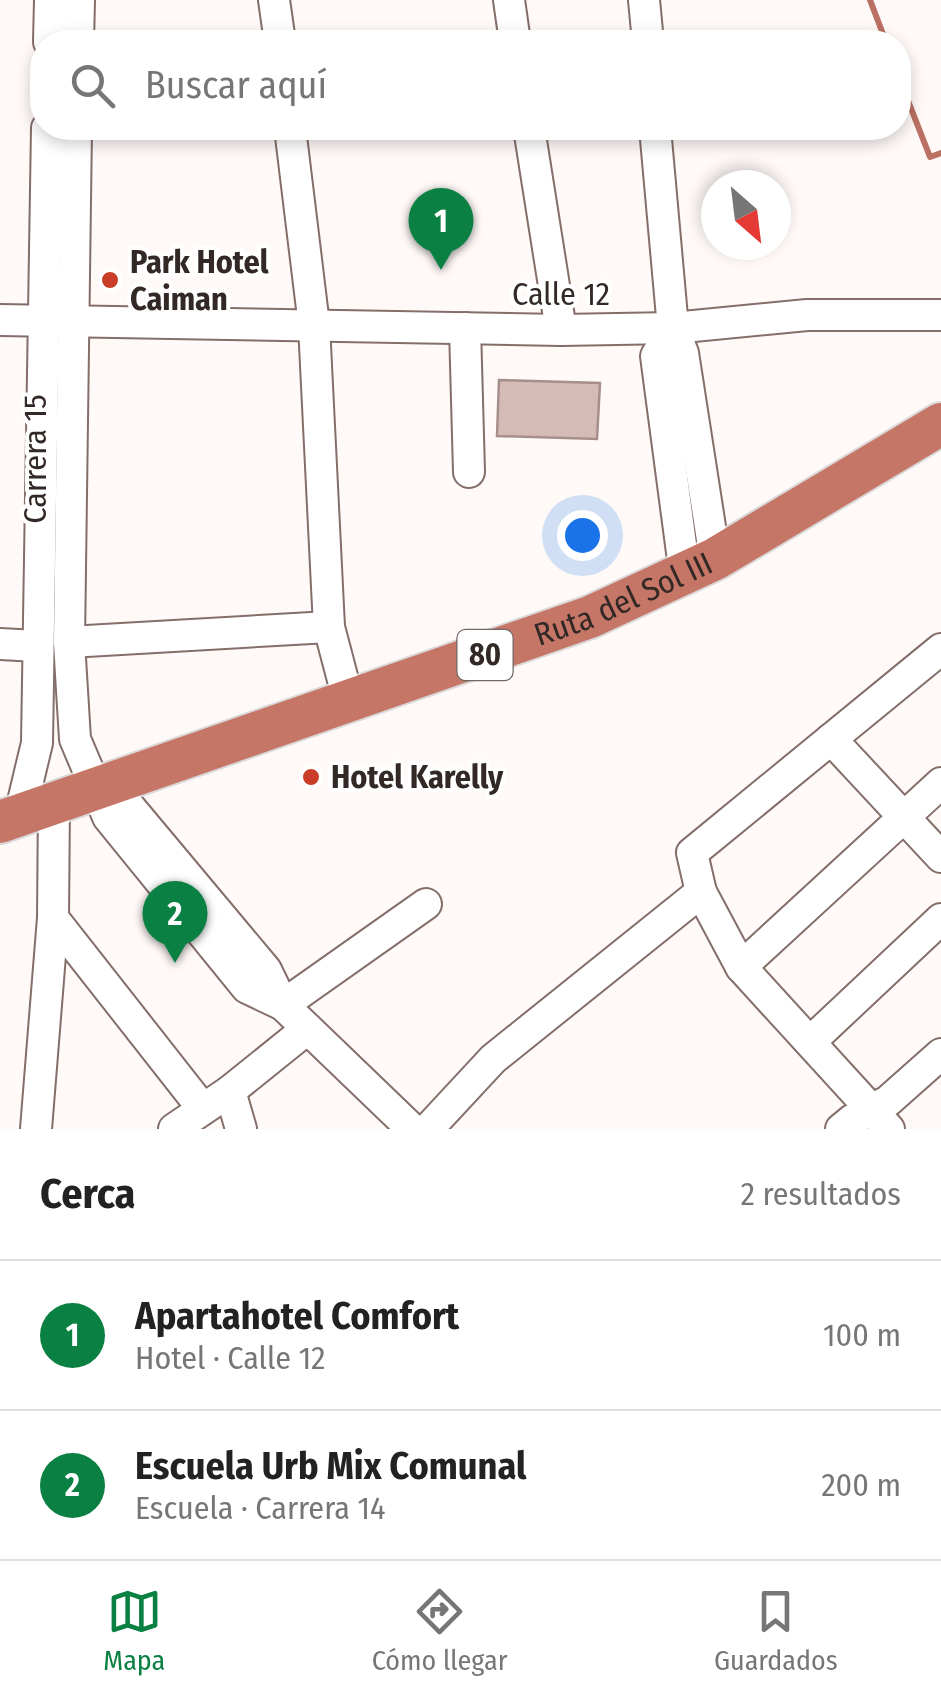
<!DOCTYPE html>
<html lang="es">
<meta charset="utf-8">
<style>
body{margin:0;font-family:"Fira Sans Condensed",sans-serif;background:#f2f2f2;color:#222}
.compass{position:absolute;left:701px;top:170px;width:90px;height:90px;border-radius:50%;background:#fff;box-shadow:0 5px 15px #0003;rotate:152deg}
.you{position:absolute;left:582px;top:535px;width:35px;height:35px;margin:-25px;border:8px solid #fff;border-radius:50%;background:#1a73e8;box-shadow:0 0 0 15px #1a73e833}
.badge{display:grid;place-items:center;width:65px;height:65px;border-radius:50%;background:#0b8043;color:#fff;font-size:32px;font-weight:700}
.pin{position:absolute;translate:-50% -82px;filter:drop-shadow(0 2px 5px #0008)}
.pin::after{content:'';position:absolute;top:52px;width:35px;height:30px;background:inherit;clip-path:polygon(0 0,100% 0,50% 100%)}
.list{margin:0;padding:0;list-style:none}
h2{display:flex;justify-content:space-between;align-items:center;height:130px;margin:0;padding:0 40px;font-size:42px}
h2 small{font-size:32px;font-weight:400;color:#767676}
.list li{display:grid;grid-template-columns:65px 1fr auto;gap:30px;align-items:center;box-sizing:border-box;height:150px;padding:0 40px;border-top:2px solid #e0e0e0}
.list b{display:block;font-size:38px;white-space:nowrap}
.list p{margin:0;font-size:32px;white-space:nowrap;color:#767676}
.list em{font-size:32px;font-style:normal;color:#767676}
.icon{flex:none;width:55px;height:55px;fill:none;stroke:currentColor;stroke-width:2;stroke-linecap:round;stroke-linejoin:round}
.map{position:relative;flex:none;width:941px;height:1129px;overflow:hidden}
.search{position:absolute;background:#fff;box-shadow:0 5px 15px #0003;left:30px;right:30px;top:30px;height:110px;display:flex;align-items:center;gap:25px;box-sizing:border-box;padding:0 35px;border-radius:40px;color:#767676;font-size:38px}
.sheet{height:430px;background:#fff}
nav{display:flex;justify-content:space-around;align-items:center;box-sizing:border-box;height:140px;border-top:2px solid #e0e0e0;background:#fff;font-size:28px;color:#767676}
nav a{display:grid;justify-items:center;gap:5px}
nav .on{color:#0b8043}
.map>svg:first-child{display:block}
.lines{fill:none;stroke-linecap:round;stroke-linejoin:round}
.stream{stroke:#ba7062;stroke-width:6}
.building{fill:#d4bbb6;stroke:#a68f8a;stroke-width:2.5}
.minor-casing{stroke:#846e69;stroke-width:34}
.highway-casing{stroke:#dad8d8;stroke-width:46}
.minor{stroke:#fff;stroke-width:30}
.highway{stroke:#c67666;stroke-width:42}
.poi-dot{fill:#ca3e27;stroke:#fff;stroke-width:4}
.labels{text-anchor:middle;stroke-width:8;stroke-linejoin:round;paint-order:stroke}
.shield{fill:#fff;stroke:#706867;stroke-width:2.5}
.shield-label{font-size:30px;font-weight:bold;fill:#322826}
.poi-label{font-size:32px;font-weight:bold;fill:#322826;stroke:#fff;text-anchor:start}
.street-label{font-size:32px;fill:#322826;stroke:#fff}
</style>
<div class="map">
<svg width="941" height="1129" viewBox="0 0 941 1129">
<rect width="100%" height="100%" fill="#fffaf8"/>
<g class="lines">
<g class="stream">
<path d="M870,0L886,42"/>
<path d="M898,75L930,157L941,153"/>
</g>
</g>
<path class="building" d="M499,380L600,383L597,439L497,436Z"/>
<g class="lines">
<defs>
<g id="minor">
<path d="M274,0L280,42"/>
<path d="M509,0L515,42"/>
<path d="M644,0L648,42"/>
<path d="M49,42L50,0"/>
<path d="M78,42L79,0"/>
<path d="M76,128L69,642L75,739L108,817L247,988L283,1005"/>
<path d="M290,128L314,325L329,627L348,699"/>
<path d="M529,128L561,330"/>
<path d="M655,128L673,328L683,353L715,559"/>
<path d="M0,320L561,330L673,328L807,315H941"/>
<path d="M465,328L469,472"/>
<path d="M673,328L656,356L685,575"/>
<path d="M69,642L329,627"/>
<path d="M0,644L37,646"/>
<path d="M831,739L941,857"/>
<path d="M94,787L128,805L266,970L283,1005L412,1129"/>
<path d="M20,814L37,743L47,128"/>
<path d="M53,918L203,1109"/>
<path d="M741,967L941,783"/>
<path d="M283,1005L426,904"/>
<path d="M810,1042L941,919"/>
<path d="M230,1091L241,1129"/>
<path d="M36,1129L53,918L54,801"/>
<path d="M174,1129L230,1091L307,1029"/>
<path d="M428,1129L493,1059L701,892"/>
<path d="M841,1129L852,1120L888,1101L941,1054"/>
<path d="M889,1129L741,967L701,892L692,853L941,649"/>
</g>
<g id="highway">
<path id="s1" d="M0,822L590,617L715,559L941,424"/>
</g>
</defs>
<use href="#minor" class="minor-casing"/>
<use href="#highway" class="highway-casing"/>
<use href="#minor" class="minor"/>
<use href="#highway" class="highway"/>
</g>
<g class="poi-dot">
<circle cx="110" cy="280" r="10"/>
<circle cx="311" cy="777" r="10"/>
</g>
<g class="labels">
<rect class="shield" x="457.5" y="630" width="55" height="50" rx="8"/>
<g class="shield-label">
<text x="485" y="665">80</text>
</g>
<g class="poi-label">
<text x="130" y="273">Park Hotel<tspan x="130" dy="37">Caiman</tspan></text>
<text x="331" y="788">Hotel Karelly</text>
</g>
<g class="street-label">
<text x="561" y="305">Calle 12</text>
<text transform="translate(35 459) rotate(-90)" y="11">Carrera 15</text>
<text dy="11" stroke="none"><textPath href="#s1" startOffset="662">Ruta del Sol III</textPath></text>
</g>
</g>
</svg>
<svg class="compass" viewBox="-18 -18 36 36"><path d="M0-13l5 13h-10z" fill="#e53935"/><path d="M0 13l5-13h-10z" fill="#767676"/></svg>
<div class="you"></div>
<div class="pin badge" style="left:441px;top:270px">1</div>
<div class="pin badge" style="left:175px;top:963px">2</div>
<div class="search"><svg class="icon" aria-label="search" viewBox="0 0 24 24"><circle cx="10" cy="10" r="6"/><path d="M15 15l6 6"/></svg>Buscar aquí</div>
</div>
<section class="sheet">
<h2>Cerca<small>2 resultados</small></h2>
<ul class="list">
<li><span class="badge">1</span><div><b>Apartahotel Comfort</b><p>Hotel · Calle 12</p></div><em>100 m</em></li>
<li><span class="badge">2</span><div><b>Escuela Urb Mix Comunal</b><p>Escuela · Carrera 14</p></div><em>200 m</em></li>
</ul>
</section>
<nav>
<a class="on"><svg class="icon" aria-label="map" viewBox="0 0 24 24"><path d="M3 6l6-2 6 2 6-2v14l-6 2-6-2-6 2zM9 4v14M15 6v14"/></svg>Mapa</a>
<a><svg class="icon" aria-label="directions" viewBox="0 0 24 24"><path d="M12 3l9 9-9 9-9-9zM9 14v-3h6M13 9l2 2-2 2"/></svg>Cómo llegar</a>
<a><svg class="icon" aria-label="saved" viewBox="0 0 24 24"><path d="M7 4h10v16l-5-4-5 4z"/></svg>Guardados</a>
</nav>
